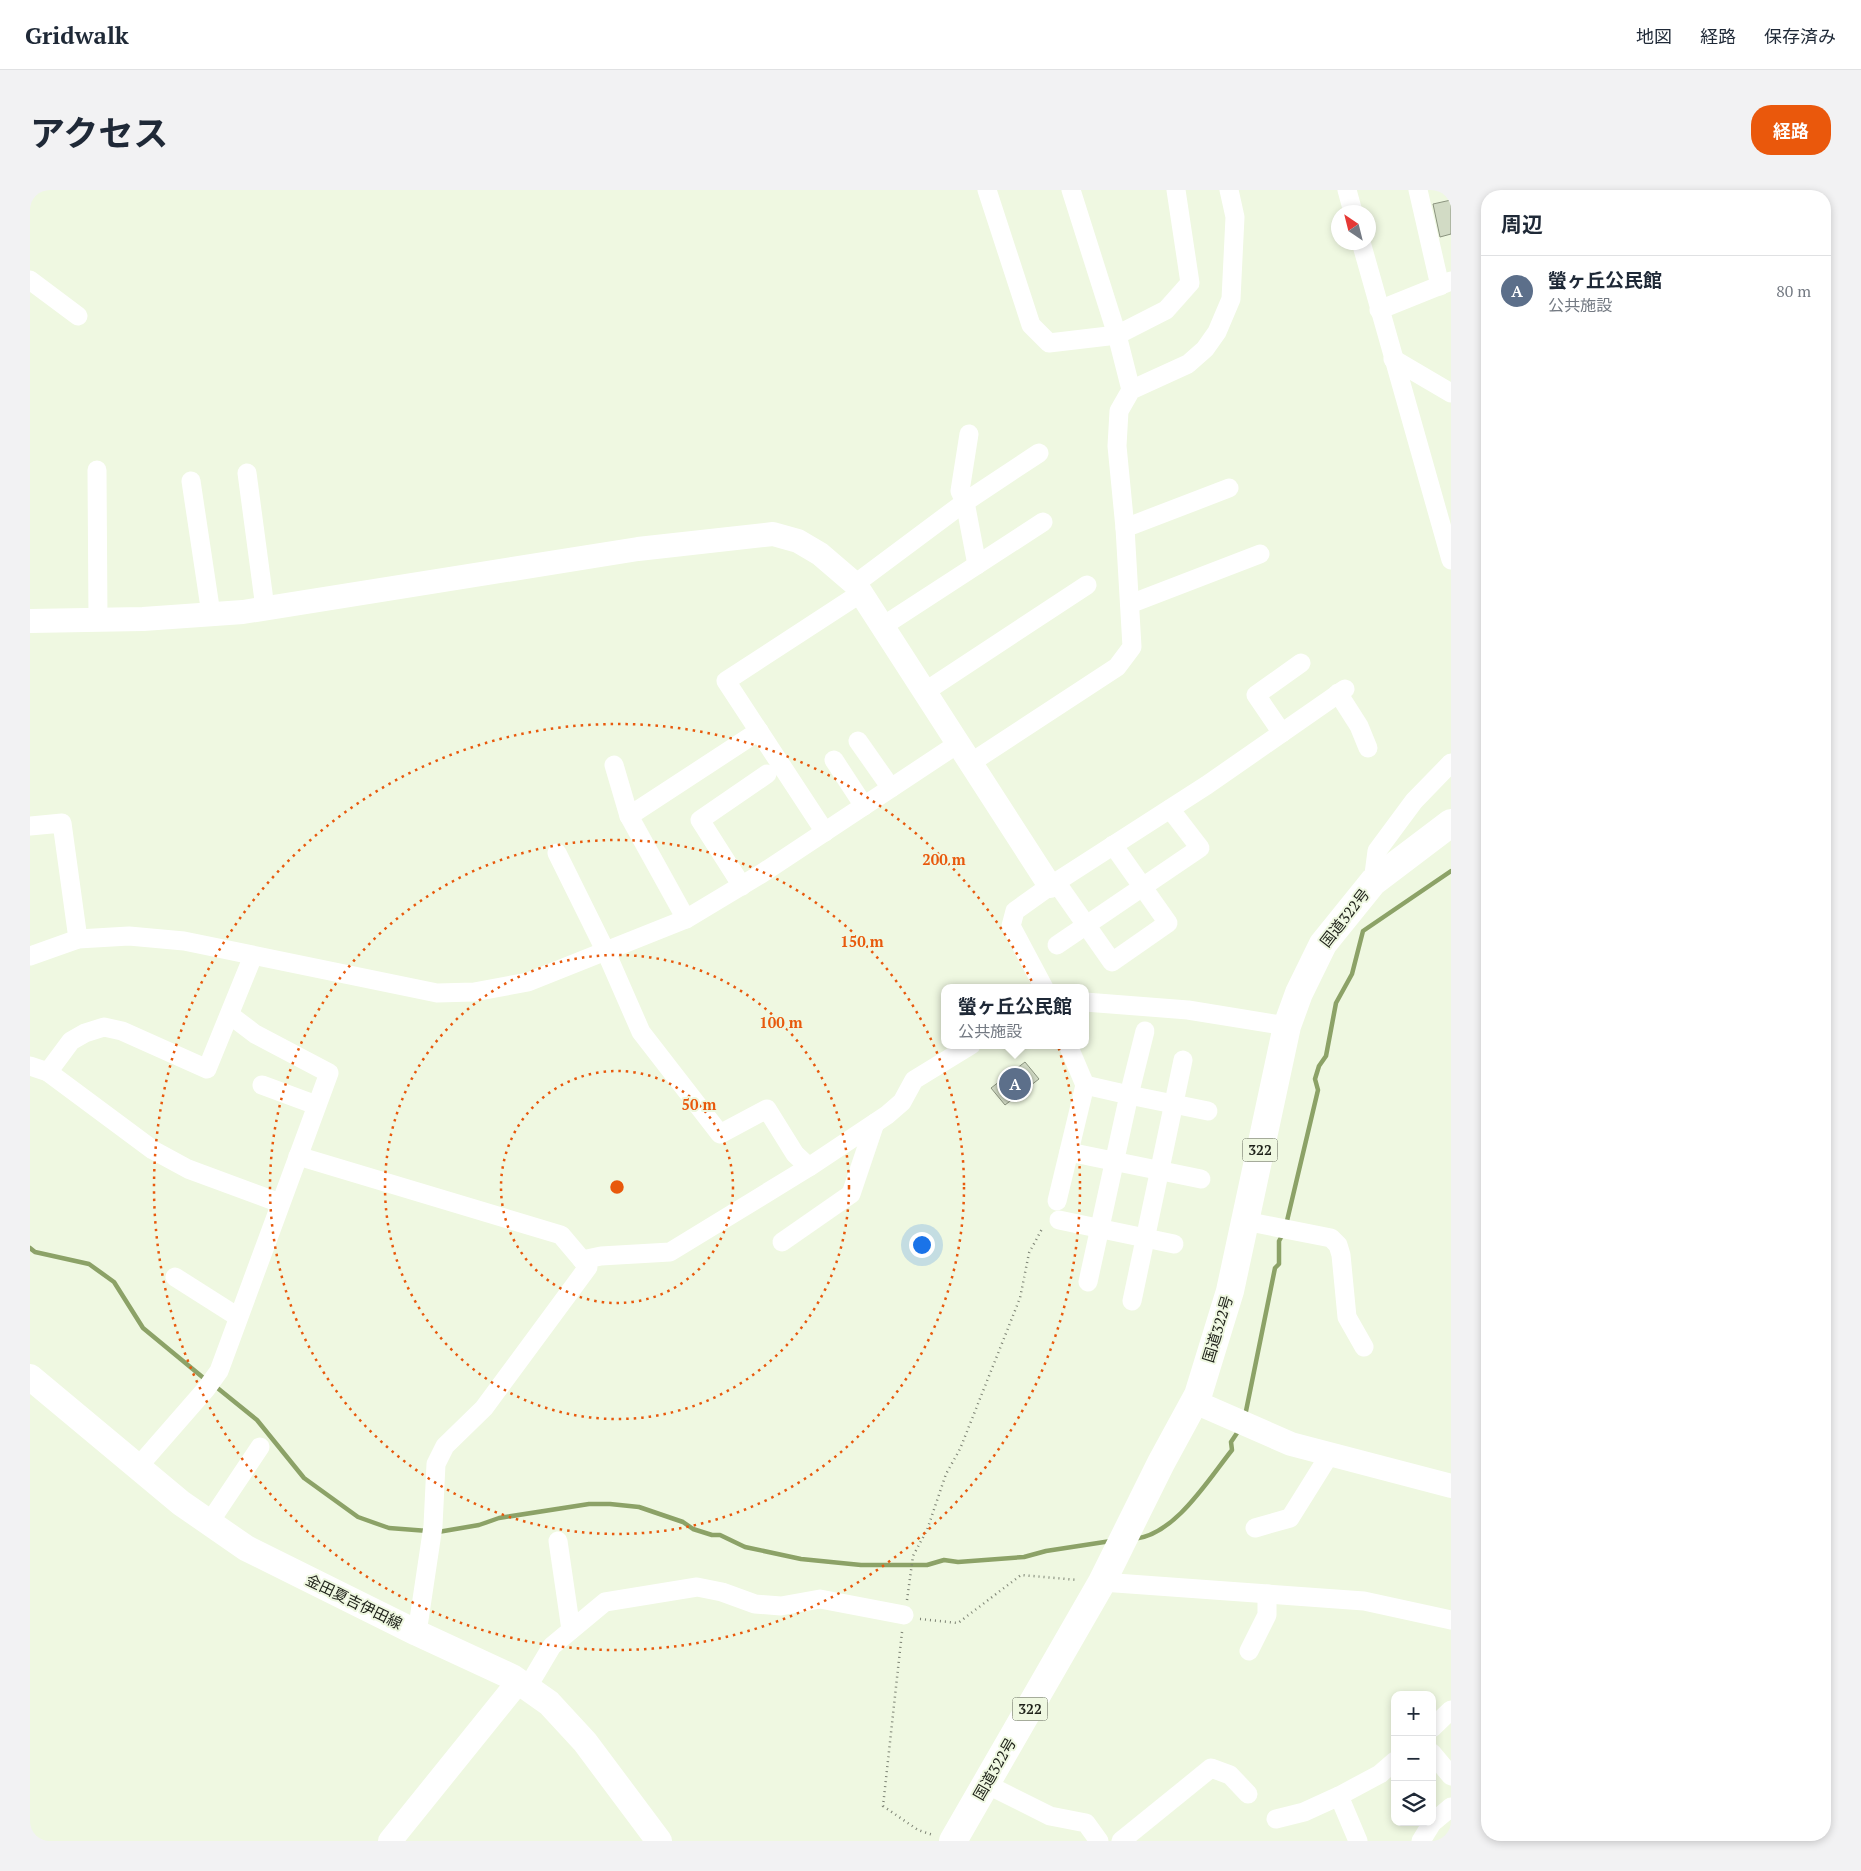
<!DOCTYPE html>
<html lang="ja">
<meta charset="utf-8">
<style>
body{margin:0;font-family:"PT Serif","Noto Sans JP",serif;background:#f2f2f3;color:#1f2937}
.controls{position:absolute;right:15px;bottom:15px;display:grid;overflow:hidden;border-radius:10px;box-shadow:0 2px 8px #0003}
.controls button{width:45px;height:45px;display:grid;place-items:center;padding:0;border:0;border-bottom:1px solid #e0e1e3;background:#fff;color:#1f2937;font:25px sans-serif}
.compass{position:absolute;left:1301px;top:15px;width:45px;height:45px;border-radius:50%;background:#fff;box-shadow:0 2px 8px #0003;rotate:325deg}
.you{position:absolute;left:891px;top:1054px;width:18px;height:18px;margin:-12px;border:4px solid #fff;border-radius:50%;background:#1a73e8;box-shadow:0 0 0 8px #1a73e833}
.badge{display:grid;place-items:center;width:32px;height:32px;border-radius:50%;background:#ea580c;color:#fff;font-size:16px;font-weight:700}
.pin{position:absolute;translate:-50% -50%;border:2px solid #fff;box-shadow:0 1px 5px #0006}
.popup{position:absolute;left:911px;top:794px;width:148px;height:65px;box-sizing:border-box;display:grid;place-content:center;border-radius:10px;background:#fff;filter:drop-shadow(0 1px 4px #0005);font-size:16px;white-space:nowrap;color:#747a83}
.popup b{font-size:19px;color:#1f2937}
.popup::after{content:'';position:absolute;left:50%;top:100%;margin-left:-10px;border:10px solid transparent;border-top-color:#fff}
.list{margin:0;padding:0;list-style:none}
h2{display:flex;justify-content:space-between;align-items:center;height:65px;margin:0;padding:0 20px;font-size:21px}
h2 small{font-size:16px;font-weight:400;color:#747a83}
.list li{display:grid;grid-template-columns:32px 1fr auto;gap:15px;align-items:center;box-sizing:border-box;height:70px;padding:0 20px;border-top:1px solid #e0e1e3}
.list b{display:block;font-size:19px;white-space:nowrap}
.list p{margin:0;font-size:16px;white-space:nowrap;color:#747a83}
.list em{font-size:16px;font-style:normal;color:#747a83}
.icon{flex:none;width:28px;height:28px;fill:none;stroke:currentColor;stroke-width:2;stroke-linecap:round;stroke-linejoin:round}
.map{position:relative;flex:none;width:1421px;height:1651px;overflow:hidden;border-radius:20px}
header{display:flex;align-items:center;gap:30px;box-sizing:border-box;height:70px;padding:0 25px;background:#fff;border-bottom:1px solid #e0e1e3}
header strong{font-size:24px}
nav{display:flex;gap:28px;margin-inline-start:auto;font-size:18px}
.intro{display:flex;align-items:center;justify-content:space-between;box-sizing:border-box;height:120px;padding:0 30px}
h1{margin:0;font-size:35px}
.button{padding:12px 22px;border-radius:20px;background:#ea580c;color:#fff;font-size:18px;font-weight:700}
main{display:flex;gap:30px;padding:0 30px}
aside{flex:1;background:#fff;border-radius:20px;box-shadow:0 2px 8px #0003}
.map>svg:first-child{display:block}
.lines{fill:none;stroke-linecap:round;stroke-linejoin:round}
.stream{stroke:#8ca267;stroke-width:4.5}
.building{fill:#d2dbc5;stroke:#8a937e}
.path{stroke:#7c8273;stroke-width:2.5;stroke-dasharray:1 4;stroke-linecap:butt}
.minor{stroke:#fff;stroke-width:19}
.tertiary{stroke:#fff;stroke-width:24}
.secondary{stroke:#fff;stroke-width:26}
.trunk{stroke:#fff;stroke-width:28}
.ring{fill:none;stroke:#e8590c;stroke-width:2.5;stroke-dasharray:2.5 5}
.labels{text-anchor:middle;stroke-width:4;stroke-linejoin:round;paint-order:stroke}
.shield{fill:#eff8e1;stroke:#5c6154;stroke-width:1}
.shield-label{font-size:14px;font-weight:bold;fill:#1d2018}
.street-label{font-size:15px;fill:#1d2018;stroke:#eff8e1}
.centre{fill:#e8590c;stroke:#eff8e1;stroke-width:2.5}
.ring-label{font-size:15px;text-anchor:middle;font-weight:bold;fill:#e8590c;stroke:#eff8e1;stroke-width:4;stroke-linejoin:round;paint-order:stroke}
</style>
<header>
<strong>Gridwalk</strong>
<nav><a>地図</a><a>経路</a><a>保存済み</a></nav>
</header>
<div class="intro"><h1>アクセス</h1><a class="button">経路</a></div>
<main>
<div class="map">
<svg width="1421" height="1651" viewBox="0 0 1421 1651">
<rect width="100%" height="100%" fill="#eff8e1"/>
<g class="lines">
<g class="stream">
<path d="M1256,1035L1288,900L1285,889L1289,876L1296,866L1306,813L1322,784L1333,741L1421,681"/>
<path d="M0,1058L5,1062L59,1074L84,1092L113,1138L176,1190"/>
<path d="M185,1196L227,1230L274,1288L328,1327L359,1338L398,1341"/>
<path d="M1215,1226L1245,1078L1249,1074V1051L1253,1044"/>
<path d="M408,1342L449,1335L469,1328L559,1314H580L609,1317L653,1332L663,1339L682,1345H690L715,1357L771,1369L831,1375H897L914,1370L928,1372L994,1367L1016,1361L1081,1351"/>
<path d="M1104,1349C1145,1345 1178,1290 1202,1260L1201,1252L1209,1240"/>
</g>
</g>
<g class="building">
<path d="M1421,10V44L1410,47L1403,14Z"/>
<path d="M995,872L1009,889L975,915L961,898Z"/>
</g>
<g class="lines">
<g class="path">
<path d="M877,1410L883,1366L897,1340L916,1284L930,1259L990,1108L999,1063L1013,1037"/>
<path d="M890,1429L928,1433L991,1385L1048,1390"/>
<path d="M872,1442L853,1616L888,1640L903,1645"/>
</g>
<g class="minor">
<path d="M957,0L1001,135L1019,153L1087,145L1101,200"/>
<path d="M1041,0L1087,145L1136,120L1160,93L1146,0"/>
<path d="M1317,0L1323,22"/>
<path d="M1388,0L1410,96"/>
<path d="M1331,52L1421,370"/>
<path d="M0,90L48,126"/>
<path d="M1349,120L1421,91"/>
<path d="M1363,169L1421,203"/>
<path d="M939,244L930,301L935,312L947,375"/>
<path d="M67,280L68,429"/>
<path d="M217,283L235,418"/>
<path d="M161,291L181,424"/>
<path d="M1095,338L1199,298"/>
<path d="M825,394L935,312L1009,263"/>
<path d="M1100,414L1230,364"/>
<path d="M853,436L1013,332"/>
<path d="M896,501L1057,395"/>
<path d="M1308,503L1329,536L1338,558"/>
<path d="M1252,543L1226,505L1271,473"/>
<path d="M828,551L861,598"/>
<path d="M804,570L834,616"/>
<path d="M942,572L1087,477L1102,457L1095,338L1087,256L1089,221L1101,200L1158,174L1175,159L1187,142L1201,109L1205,27L1199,0"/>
<path d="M584,575L599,626L656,729"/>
<path d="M599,626L729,541"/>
<path d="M0,636L32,633L48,749"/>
<path d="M795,642L696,491L831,403"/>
<path d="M527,663L576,762L611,842L690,944L737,919L765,964L779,977"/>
<path d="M1026,692L1082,772L1138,733L1083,655"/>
<path d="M1343,692L1347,661L1384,611L1421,573"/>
<path d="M712,696L670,630L737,584"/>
<path d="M1027,755L1170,658L1140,619"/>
<path d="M0,766L48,749L99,746L154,751L407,803L444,802L498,792L656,729L731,684L929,553"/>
<path d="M1014,798L981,736L985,721L1020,696L1177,595L1315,499"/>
<path d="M1055,812L1158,820L1257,836"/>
<path d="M1115,841L1099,905L1178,921"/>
<path d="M0,876L18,882L41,851L55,843L74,837L92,841L177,879L223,766"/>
<path d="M18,882L123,960L158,979L250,1013"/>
<path d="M232,895L286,915"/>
<path d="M1055,895L1099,905L1058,1092"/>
<path d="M1039,962L1171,989"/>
<path d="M268,966L531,1045L558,1077L454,1218L415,1256L406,1274L403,1336L387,1443"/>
<path d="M1027,1011L1055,895L1038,855"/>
<path d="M1029,1030L1144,1054"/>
<path d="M1215,1031L1301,1048L1308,1055L1311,1065L1317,1127L1334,1157"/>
<path d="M752,1052L821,1004L845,933"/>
<path d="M552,1070L571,1066L640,1062L779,977L857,925L872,912L884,890L941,855"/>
<path d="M145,1087L208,1127"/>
<path d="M1102,1111L1153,870"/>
<path d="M107,1278L176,1199L189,1181L299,883L225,844L200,825"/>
<path d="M179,1333L230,1257"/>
<path d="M1225,1338L1260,1328L1300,1264"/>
<path d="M528,1351L541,1440"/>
<path d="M1072,1392L1334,1411L1421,1430"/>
<path d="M1219,1461L1237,1425V1404"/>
<path d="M497,1498L522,1456L575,1412L667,1397L692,1402L725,1414L751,1416L790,1409L874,1425"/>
<path d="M1402,1538L1421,1520"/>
<path d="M1402,1563L1421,1586"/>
<path d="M956,1594L1020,1626L1056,1633L1069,1651"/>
<path d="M1309,1606L1350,1584L1365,1571"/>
<path d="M1246,1629L1274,1622L1309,1606L1328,1651"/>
<path d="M1091,1651L1181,1578L1200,1585L1218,1604"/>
<path d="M1391,1651L1402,1633L1421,1617"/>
</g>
<g class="tertiary">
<path d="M0,431L113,429L213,422L608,359L743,344L768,351L790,364L825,394L831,403L1020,696"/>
<path d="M1165,1212L1261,1254L1421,1296"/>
<path d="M360,1651L489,1491"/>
</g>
<path class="secondary" d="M0,1187L151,1313L216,1358L387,1443L482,1487L519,1513L555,1552L629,1651"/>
<path class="trunk" d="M923,1651L1072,1392L1131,1273L1168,1205L1200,1101L1257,836L1269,803L1293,754L1343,692L1421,633"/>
</g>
<g class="ring">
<circle cx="587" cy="997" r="116"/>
<circle cx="587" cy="997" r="232"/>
<circle cx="587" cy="997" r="347"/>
<circle cx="587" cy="997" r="463"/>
</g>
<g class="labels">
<g class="shield">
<rect x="1212.5" y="948.5" width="35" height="23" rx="4"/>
<rect x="982.5" y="1507.5" width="35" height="23" rx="4"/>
</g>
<g class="shield-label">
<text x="1230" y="965">322</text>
<text x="1000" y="1524">322</text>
</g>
<g class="street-label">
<text transform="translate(1315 728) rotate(-52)" y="5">国道322号</text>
<text transform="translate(1188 1139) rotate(-73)" y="5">国道322号</text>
<text transform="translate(324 1412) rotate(26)" y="5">金田夏吉伊田線</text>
<text transform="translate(965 1579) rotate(-60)" y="5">国道322号</text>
</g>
</g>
<circle cx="587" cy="997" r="8" class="centre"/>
<g class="ring-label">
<text x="914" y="675">200 m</text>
<text x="832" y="757">150 m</text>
<text x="751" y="838">100 m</text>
<text x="669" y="920">50 m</text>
</g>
</svg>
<div class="controls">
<button>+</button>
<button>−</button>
<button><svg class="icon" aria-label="layers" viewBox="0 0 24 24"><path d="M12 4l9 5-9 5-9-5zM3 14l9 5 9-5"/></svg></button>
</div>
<svg class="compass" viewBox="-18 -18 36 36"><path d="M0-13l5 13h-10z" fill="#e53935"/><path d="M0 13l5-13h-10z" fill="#747a83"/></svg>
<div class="you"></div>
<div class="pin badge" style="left:985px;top:894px;background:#5c6f8a">A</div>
<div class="popup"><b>螢ヶ丘公民館</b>公共施設</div>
</div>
<aside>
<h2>周辺<small></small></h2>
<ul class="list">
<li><span class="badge" style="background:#5c6f8a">A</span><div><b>螢ヶ丘公民館</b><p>公共施設</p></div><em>80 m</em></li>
</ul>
</aside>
</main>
